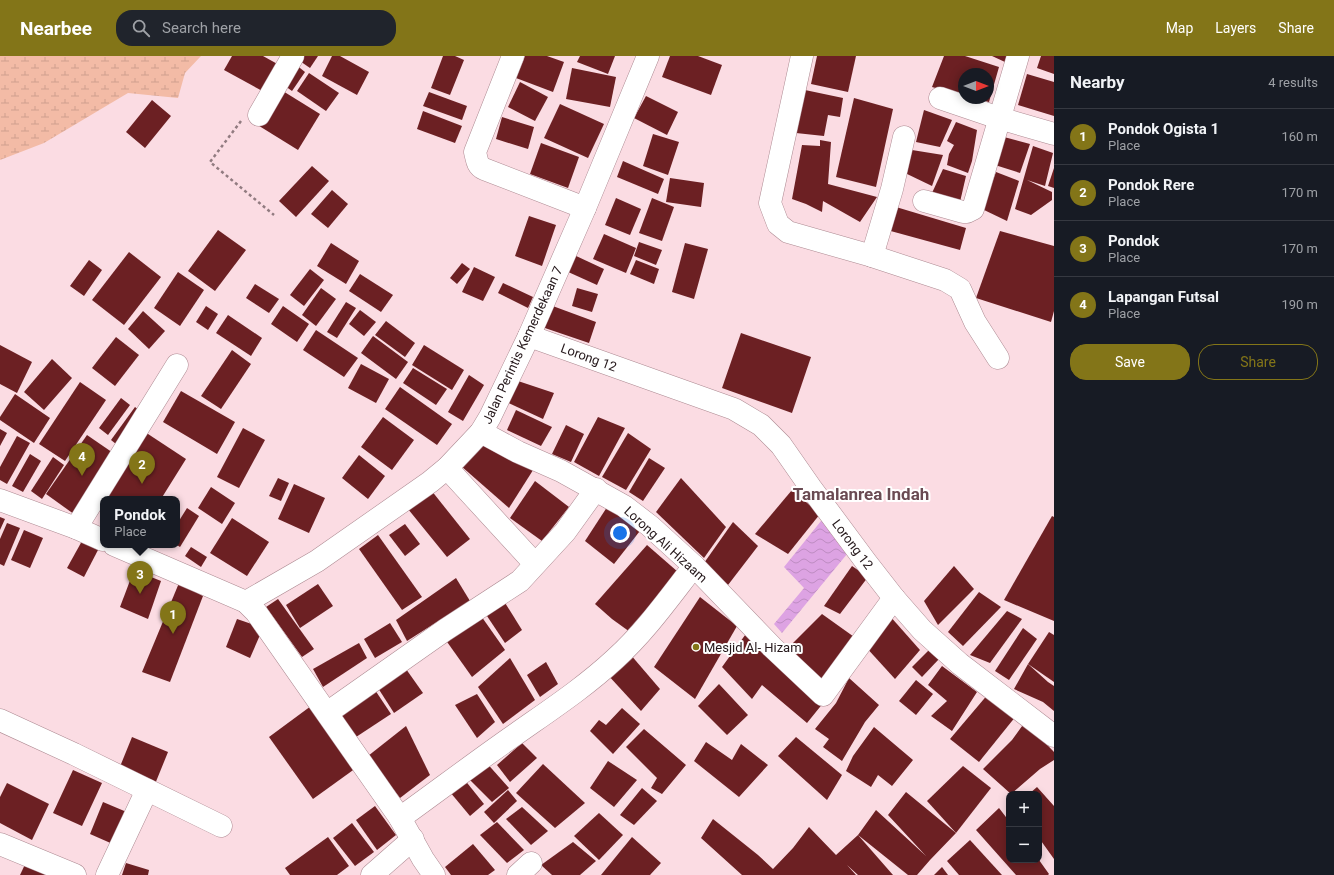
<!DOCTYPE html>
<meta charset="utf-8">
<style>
body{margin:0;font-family:Roboto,sans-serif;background:#20242c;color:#f1f3f6}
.controls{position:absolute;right:12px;bottom:12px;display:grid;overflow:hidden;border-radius:8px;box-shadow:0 2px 10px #0003}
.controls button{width:36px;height:36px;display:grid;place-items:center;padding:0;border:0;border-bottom:1px solid #363941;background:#171b24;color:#f1f3f6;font:20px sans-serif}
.compass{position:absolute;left:958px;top:12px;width:36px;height:36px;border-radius:50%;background:#171b24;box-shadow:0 2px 10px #0003;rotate:90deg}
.you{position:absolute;left:620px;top:477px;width:14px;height:14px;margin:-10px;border:3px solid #fff;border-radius:50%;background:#1a73e8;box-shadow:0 0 0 6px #1a73e833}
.badge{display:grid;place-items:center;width:26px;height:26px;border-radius:50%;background:#837518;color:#fff;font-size:13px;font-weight:700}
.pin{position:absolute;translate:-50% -33px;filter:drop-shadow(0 1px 2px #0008)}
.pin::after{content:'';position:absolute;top:21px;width:14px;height:12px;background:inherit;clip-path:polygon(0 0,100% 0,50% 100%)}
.popup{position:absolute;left:100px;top:440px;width:80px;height:52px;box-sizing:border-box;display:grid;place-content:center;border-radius:8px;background:#171b24;filter:drop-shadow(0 1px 3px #0005);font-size:13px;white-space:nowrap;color:#9ea1a6}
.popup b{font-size:15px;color:#f1f3f6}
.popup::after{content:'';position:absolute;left:50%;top:100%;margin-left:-8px;border:8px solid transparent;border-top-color:#171b24}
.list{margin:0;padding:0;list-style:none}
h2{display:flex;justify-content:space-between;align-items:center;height:52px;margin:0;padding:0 16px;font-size:17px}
h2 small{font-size:13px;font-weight:400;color:#9ea1a6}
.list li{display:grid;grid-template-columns:26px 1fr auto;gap:12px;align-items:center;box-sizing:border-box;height:56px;padding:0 16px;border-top:1px solid #363941}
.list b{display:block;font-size:15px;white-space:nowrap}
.list p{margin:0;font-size:13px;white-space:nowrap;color:#9ea1a6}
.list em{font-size:13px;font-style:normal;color:#9ea1a6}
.actions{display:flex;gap:8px;padding:12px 16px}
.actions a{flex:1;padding:9px 0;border:1px solid #837518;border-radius:16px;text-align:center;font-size:14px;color:#837518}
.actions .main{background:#837518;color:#fff}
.icon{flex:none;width:22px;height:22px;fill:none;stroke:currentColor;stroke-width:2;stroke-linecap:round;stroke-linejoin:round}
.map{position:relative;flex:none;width:1054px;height:819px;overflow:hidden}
header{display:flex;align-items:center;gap:24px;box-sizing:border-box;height:56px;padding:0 20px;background:#837518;color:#fff}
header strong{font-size:19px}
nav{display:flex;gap:22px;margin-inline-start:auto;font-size:14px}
.search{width:280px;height:36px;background:#20242c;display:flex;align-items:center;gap:10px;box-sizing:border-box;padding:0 14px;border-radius:16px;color:#9ea1a6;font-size:15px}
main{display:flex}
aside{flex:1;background:#171b24}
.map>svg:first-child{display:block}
.wetland{fill:url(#wetland-marsh)}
.water{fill:url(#water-waves)}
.building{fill:#6c2023}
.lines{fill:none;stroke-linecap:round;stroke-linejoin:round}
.street-casing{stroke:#ad8a92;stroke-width:23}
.path{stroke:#917b80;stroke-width:2.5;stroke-dasharray:3 3;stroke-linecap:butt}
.street{stroke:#fff;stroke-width:22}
.poi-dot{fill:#837518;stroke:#fff;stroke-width:1.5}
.labels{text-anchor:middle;stroke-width:4;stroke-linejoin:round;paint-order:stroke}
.street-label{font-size:13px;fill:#25181b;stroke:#fff}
.poi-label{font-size:13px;fill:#25181b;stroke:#fff;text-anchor:start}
.district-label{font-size:17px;font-weight:bold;fill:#6a4b53;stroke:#fff}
</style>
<header>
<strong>Nearbee</strong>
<div class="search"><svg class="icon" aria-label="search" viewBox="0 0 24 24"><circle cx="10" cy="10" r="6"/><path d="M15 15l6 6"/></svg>Search here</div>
<nav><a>Map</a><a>Layers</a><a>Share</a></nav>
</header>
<main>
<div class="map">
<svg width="1054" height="819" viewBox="0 0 1054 819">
<defs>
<pattern id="wetland-marsh" width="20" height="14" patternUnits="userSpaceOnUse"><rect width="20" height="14" fill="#f3bba6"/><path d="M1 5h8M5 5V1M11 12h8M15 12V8" fill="none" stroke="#d0a08e"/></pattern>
<pattern id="water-waves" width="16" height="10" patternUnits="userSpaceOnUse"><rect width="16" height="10" fill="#dda3e3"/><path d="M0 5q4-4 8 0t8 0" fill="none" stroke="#be8cc2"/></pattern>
</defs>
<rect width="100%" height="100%" fill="#fbdce3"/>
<path class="wetland" d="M0,0H201L185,17L178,42L128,37L44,87L0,104Z"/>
<path class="water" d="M825,460L852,492L782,577L774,568L804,532L784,511Z"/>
<g class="building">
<path d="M232,0H263L281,10L266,37L224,14Z"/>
<path d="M295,0H318L310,12L294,1Z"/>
<path d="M332,0H340L369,16L357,39L322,20Z"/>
<path d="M443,0H455L464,4L450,39L431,32Z"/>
<path d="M525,0H547L564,6L553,36L516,22Z"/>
<path d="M580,0H615L608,18L577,6Z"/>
<path d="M670,0H698L722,9L711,39L662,21Z"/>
<path d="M817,0H856L848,36L811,28Z"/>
<path d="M944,0H965L999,11L989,46L976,43L988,42V18H964V40L932,31Z"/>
<path d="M992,0H1007L1005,6Z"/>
<path d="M1041,0H1054V18L1037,12Z"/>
<path d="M295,8L305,16L292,35L281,27Z"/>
<path d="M572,12L616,21L610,51L566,43Z"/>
<path d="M309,17L339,37L326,55L297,35Z"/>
<path d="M1027,18L1054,26V60L1018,49Z"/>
<path d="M520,26L548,41L535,65L508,51Z"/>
<path d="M278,32L320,58L298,94L256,68Z"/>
<path d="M805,34L843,42L840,61L828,59L824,80L796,77Z"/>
<path d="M429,36L467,50L462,64L423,50Z"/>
<path d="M646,40L678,56L667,79L634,62Z"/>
<path d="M854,42L893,53L876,131L836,121Z"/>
<path d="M152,44L171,60L145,92L126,76Z"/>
<path d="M560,48L604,68L588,102L544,82Z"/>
<path d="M924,54L952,64L940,91L916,86Z"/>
<path d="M423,55L462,70L455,87L417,73Z"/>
<path d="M502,61L534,71L528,93L496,83Z"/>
<path d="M956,66L977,74L972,105L968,117L947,109L949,98L954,89L947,85Z"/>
<path d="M653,78L679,86L668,119L643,110Z"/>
<path d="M1004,81L1030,88L1020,117L995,109Z"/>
<path d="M820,84L831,86L828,128L877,141L860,166L823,145L822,156L806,148L792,143L802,89L820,90Z"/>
<path d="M541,87L579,101L568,132L530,118Z"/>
<path d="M1033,90L1053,97L1045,130L1027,124L1052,136V144L1031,159L1015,153Z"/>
<path d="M912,94L943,99L932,130L905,117Z"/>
<path d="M623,105L664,123L658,138L617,121Z"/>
<path d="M312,110L329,125L296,161L279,145Z"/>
<path d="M1054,112V132L1048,130Z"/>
<path d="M943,113L966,120L960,146L932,137Z"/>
<path d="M996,116L1019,125L1007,165L982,153Z"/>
<path d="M670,122L704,127L701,151L666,146Z"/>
<path d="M332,134L348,148L328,172L311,158Z"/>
<path d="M616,142L641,153L630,179L605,169Z"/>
<path d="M652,142L674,151L662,185L639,177Z"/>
<path d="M896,151L966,172L960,194L887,174Z"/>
<path d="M529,160L556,169L542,210L515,200Z"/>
<path d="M218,174L246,194L215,235L188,215Z"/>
<path d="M1000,175L1054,190V255L1051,266L976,242Z"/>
<path d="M604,178L636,192L626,217L593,203Z"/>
<path d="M639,186L662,194L656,209L634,200Z"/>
<path d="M331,187L359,205L346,228L317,210Z"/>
<path d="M685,187L708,193L694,243L672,236Z"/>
<path d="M129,196L161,221L124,269L92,244Z"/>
<path d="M574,199L604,213L597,229L566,215Z"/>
<path d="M89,204L102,214L84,240L70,230Z"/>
<path d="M636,204L659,213L654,228L630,218Z"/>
<path d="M462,207L470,213L457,228L450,222Z"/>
<path d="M474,211L495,221L483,245L462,236Z"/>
<path d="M310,213L324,224L304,250L290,239Z"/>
<path d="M178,216L204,234L180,270L154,252Z"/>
<path d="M360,218L393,239L381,256L349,235Z"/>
<path d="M503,227L533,241L528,252L498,237Z"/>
<path d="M255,228L279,243L269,257L246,242Z"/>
<path d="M321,232L336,243L316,270L302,259Z"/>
<path d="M577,232L598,238L592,256L572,250Z"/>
<path d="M346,246L356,252L337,282L327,276Z"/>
<path d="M550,249L596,266L589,287L542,271Z"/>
<path d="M206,250L218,258L208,274L196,266Z"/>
<path d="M283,250L309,268L297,286L271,268Z"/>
<path d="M360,254L376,266L364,280L349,268Z"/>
<path d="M143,255L165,275L149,293L128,273Z"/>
<path d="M228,259L262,282L251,300L216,277Z"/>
<path d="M386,265L415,287L405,301L375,279Z"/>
<path d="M316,274L358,302L344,321L303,294Z"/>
<path d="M741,277L811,301L792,357L722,332Z"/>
<path d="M373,280L408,306L396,323L361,297Z"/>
<path d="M116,281L139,299L115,330L92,312Z"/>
<path d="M0,289L32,306L17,337L0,328Z"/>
<path d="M424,289L464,314L452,334L412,309Z"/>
<path d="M232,294L251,308L221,353L201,340Z"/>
<path d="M52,303L72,322L44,354L24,336Z"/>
<path d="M361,308L389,323L376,347L348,332Z"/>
<path d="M413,312L447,333L436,349L403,327Z"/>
<path d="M469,319L484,329L463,365L448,356Z"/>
<path d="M512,323L554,337L543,363L502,344Z"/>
<path d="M80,326L106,344L65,405L39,388Z"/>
<path d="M400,331L452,368L437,389L385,353Z"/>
<path d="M181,335L235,366L217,398L163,366Z"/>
<path d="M15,338L50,362L34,387L0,364V361Z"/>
<path d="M121,342L130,349L108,379L99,372Z"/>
<path d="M135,351L144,358L121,392L111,384Z"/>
<path d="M516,354L552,371L541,390L507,374Z"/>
<path d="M383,361L414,384L392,414L361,391Z"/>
<path d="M598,361L625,372L599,420L574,406Z"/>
<path d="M566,369L584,378L571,406L552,398Z"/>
<path d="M243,372L265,384L239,432L217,421Z"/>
<path d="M0,373L7,377L0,390Z"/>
<path d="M145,376L186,403L161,443H103Z"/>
<path d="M628,377L651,393L626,434L602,421Z"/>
<path d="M87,379L119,401L78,461L46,438Z"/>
<path d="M17,380L30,387L7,428L0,424V411Z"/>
<path d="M486,383L535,411L509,452L461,410Z"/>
<path d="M30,398L41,405L23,436L12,430Z"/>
<path d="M359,399L385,420L368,443L342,422Z"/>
<path d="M53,401L64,409L42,443L31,435Z"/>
<path d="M649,402L665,412L643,445L629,436Z"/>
<path d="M278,422L289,427L281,445L269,440Z"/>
<path d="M681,422L726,471L704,502L656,456Z"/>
<path d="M535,425L569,451L542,485L510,462Z"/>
<path d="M294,428L325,442L309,477L278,463Z"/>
<path d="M211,431L235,447L222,468L198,452Z"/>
<path d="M431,434L470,483L447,501L408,453Z"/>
<path d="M792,434L820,458L788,498L755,478Z"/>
<path d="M611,445L643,471L614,508L585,485Z"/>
<path d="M187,452L199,460L180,491L177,489V468Z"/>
<path d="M1052,460L1054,461V565L1004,544Z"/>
<path d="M0,461L5,463L0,474Z"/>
<path d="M232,462L269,486L247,520L210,497Z"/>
<path d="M733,466L758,490L728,529L704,507Z"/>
<path d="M7,467L20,472L4,510L0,508V483Z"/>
<path d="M405,468L420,488L405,500L389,479Z"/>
<path d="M24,474L43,482L30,512L11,504Z"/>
<path d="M378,479L422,541L402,554L359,493Z"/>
<path d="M82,485L98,494L84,521L67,512Z"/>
<path d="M647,489L678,516L630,576L612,563L595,548Z"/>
<path d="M191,491L207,501L201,511L185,500Z"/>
<path d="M852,510L868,521L840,558L824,550Z"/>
<path d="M954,510L974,533L938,569L924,545Z"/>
<path d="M134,514L161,525L148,563L120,551Z"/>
<path d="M456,522L470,545L407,585L396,564Z"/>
<path d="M179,527L203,540L170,626L142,616Z"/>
<path d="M318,528L333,550L300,572L286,549Z"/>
<path d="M979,536L1001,551L963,590L948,576Z"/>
<path d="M700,541L737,570L695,643L654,611Z"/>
<path d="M502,542L522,574L505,587L483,554Z"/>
<path d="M278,543L314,593L302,601L266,551Z"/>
<path d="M1007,555L1022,563L990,607L970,599Z"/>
<path d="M479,557L505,594L472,621L445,583Z"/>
<path d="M822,558L857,583L824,627L788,592Z"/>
<path d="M889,559L920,594L895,623L864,589Z"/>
<path d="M237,563L263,572L250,602L226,591Z"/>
<path d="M390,567L402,586L375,602L364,583Z"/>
<path d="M1023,572L1037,583L1009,624L995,615Z"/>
<path d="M748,575L824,646L807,667L762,629L752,643L722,611Z"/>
<path d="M1049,576L1054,579V626L1028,608Z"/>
<path d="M359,587L367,602L323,631L313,613Z"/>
<path d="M929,594L939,603L922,621L912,611Z"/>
<path d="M630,598L660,633L641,655L607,618Z"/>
<path d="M510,602L535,644L503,668L478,631Z"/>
<path d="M546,606L558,628L540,641L527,619Z"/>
<path d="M1028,608L1048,626L1054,630V655L1043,646L1014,633Z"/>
<path d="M942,610L977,636L952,675L931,660L947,645L928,629Z"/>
<path d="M406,613L423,637L394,657L378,632Z"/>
<path d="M849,622L879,649L865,666L842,705L823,691L829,683L815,673L836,647Z"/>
<path d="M916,624L933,638L916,659L899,645Z"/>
<path d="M719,628L748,659L727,679L698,650Z"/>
<path d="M375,634L391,658L353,683L338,660Z"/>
<path d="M989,637L1016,660L979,706L950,683Z"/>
<path d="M477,638L495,666L477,682L455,649Z"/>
<path d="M311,650L356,712L313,743L269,681Z"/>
<path d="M622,652L640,668L613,698L590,675L599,664L606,669Z"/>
<path d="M1025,666L1054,696V704L1040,713L1011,738L983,713L1012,684Z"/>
<path d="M406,670L430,719L400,742L368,700Z"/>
<path d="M874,671L913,704L892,730L878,719L871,731L846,715L853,700Z"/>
<path d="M644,673L686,709L662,738L651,732L657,722L626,691Z"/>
<path d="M132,681L168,696L155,728L119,713Z"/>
<path d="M796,681L842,719L827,744L778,700Z"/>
<path d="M706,686L732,704L741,688L768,709L739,741L694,705Z"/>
<path d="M522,687L537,702L510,726L497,709Z"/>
<path d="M484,704L509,732L492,746L466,720Z"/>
<path d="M608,705L637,724L614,751L590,732Z"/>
<path d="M543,708L585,747L555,772L516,737Z"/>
<path d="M963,710L991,732L956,777L927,745Z"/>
<path d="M73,714L102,727L82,770L53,757Z"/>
<path d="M464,723L484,748L470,760L450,736Z"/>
<path d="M7,727L49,748L32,784L0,767V741Z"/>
<path d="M1037,731L1054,750V803L1039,782V738H1029Z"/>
<path d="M642,732L657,745L634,769L620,759Z"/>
<path d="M508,734L517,745L494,767L484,756Z"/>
<path d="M906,736L956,777L930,804L917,819H908L858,779L893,819H858L847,809L856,819H742L701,782L713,763L758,799L773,813L793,792L809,771L836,799L858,779L876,754L926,800L888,759Z"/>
<path d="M103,746L129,757L115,789L90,778Z"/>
<path d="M375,750L396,779L377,794L356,764Z"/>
<path d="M522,751L548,775L531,789L506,763Z"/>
<path d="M999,752L1009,765V804H1039L1049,818L1048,819H1016L976,774Z"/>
<path d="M599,757L623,779L599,804L574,780Z"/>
<path d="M497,766L524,794L507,807L480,779Z"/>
<path d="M352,767L374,796L355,810L333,782Z"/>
<path d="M328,781L349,810L337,819H290L285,812Z"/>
<path d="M632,781L661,807L650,819H601Z"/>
<path d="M970,784L1002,819H959L947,805Z"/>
<path d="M573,786L596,805L580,819H552L541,809Z"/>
<path d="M473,788L495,814L488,819H451L445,811Z"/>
<path d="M28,802L60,819H20Z"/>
<path d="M126,807L149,814L148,819H122Z"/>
<path d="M942,811L948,819H934Z"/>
</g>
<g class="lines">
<defs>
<g id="street">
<path d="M513,0L475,96C477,104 477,110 484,113L585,152"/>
<path d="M802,0L770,147L778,168L788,176L872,200L945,224L960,233L975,266L998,302"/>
<path d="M940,42L999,62L1054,78"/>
<path d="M259,59L293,0"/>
<path d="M924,145L963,156H967L973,153L1018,0"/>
<path d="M872,200L892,133L904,81"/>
<path d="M529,280L734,353L761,369L781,389L811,432L866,506L894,542L922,574L960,608L1054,680"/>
<path d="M481,376L518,396L561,415L624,450L650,470L694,510L772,591L823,639L894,542"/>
<path d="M447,412L535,508"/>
<path d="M0,444L76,472L103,484"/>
<path d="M76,472L177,309"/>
<path d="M114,489L246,546L256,556L400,762L423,803L434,819"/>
<path d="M246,546L317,505L430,426L447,412L481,376L490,361L529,280L585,152L648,0"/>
<path d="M327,657L445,574L520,525L565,476L596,433"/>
<path d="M0,664L74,698L221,770"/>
<path d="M400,762C439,734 477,705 516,678C550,654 585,631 615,603C645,576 669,542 694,510"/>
<path d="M0,788L75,819"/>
<path d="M107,819L147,734"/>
<path d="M372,819L413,783"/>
<path d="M518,819L531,807"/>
</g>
</defs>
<use href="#street" class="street-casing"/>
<path class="path" d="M241,65L210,106L274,159"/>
<use href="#street" class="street"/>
</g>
<circle class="poi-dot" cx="696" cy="591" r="4"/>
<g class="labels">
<g class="street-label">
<text transform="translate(522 289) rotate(-65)" y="5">Jalan Perintis Kemerdekaan 7</text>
<text transform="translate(589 301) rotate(20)" y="5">Lorong 12</text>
<text transform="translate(666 488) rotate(42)" y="5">Lorong Ali Hizaam</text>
<text transform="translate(853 488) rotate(53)" y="5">Lorong 12</text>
</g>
<g class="poi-label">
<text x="704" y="596">Mesjid Al- Hizam</text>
</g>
<g class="district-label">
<text x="861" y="444">Tamalanrea Indah</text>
</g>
</g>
</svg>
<div class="controls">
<button>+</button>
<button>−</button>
</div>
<svg class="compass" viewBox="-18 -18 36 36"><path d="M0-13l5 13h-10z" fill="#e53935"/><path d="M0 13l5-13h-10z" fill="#9ea1a6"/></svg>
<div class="you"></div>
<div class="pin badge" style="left:173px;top:578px">1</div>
<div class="pin badge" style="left:142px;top:428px">2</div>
<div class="pin badge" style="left:140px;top:538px">3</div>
<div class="popup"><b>Pondok</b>Place</div>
<div class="pin badge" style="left:82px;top:420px">4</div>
</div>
<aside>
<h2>Nearby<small>4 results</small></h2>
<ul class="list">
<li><span class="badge">1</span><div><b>Pondok Ogista 1</b><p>Place</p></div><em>160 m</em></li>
<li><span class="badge">2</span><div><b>Pondok Rere</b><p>Place</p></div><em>170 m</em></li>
<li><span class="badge">3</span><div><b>Pondok</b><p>Place</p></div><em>170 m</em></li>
<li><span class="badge">4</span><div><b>Lapangan Futsal</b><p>Place</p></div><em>190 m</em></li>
</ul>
<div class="actions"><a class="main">Save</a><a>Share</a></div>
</aside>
</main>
